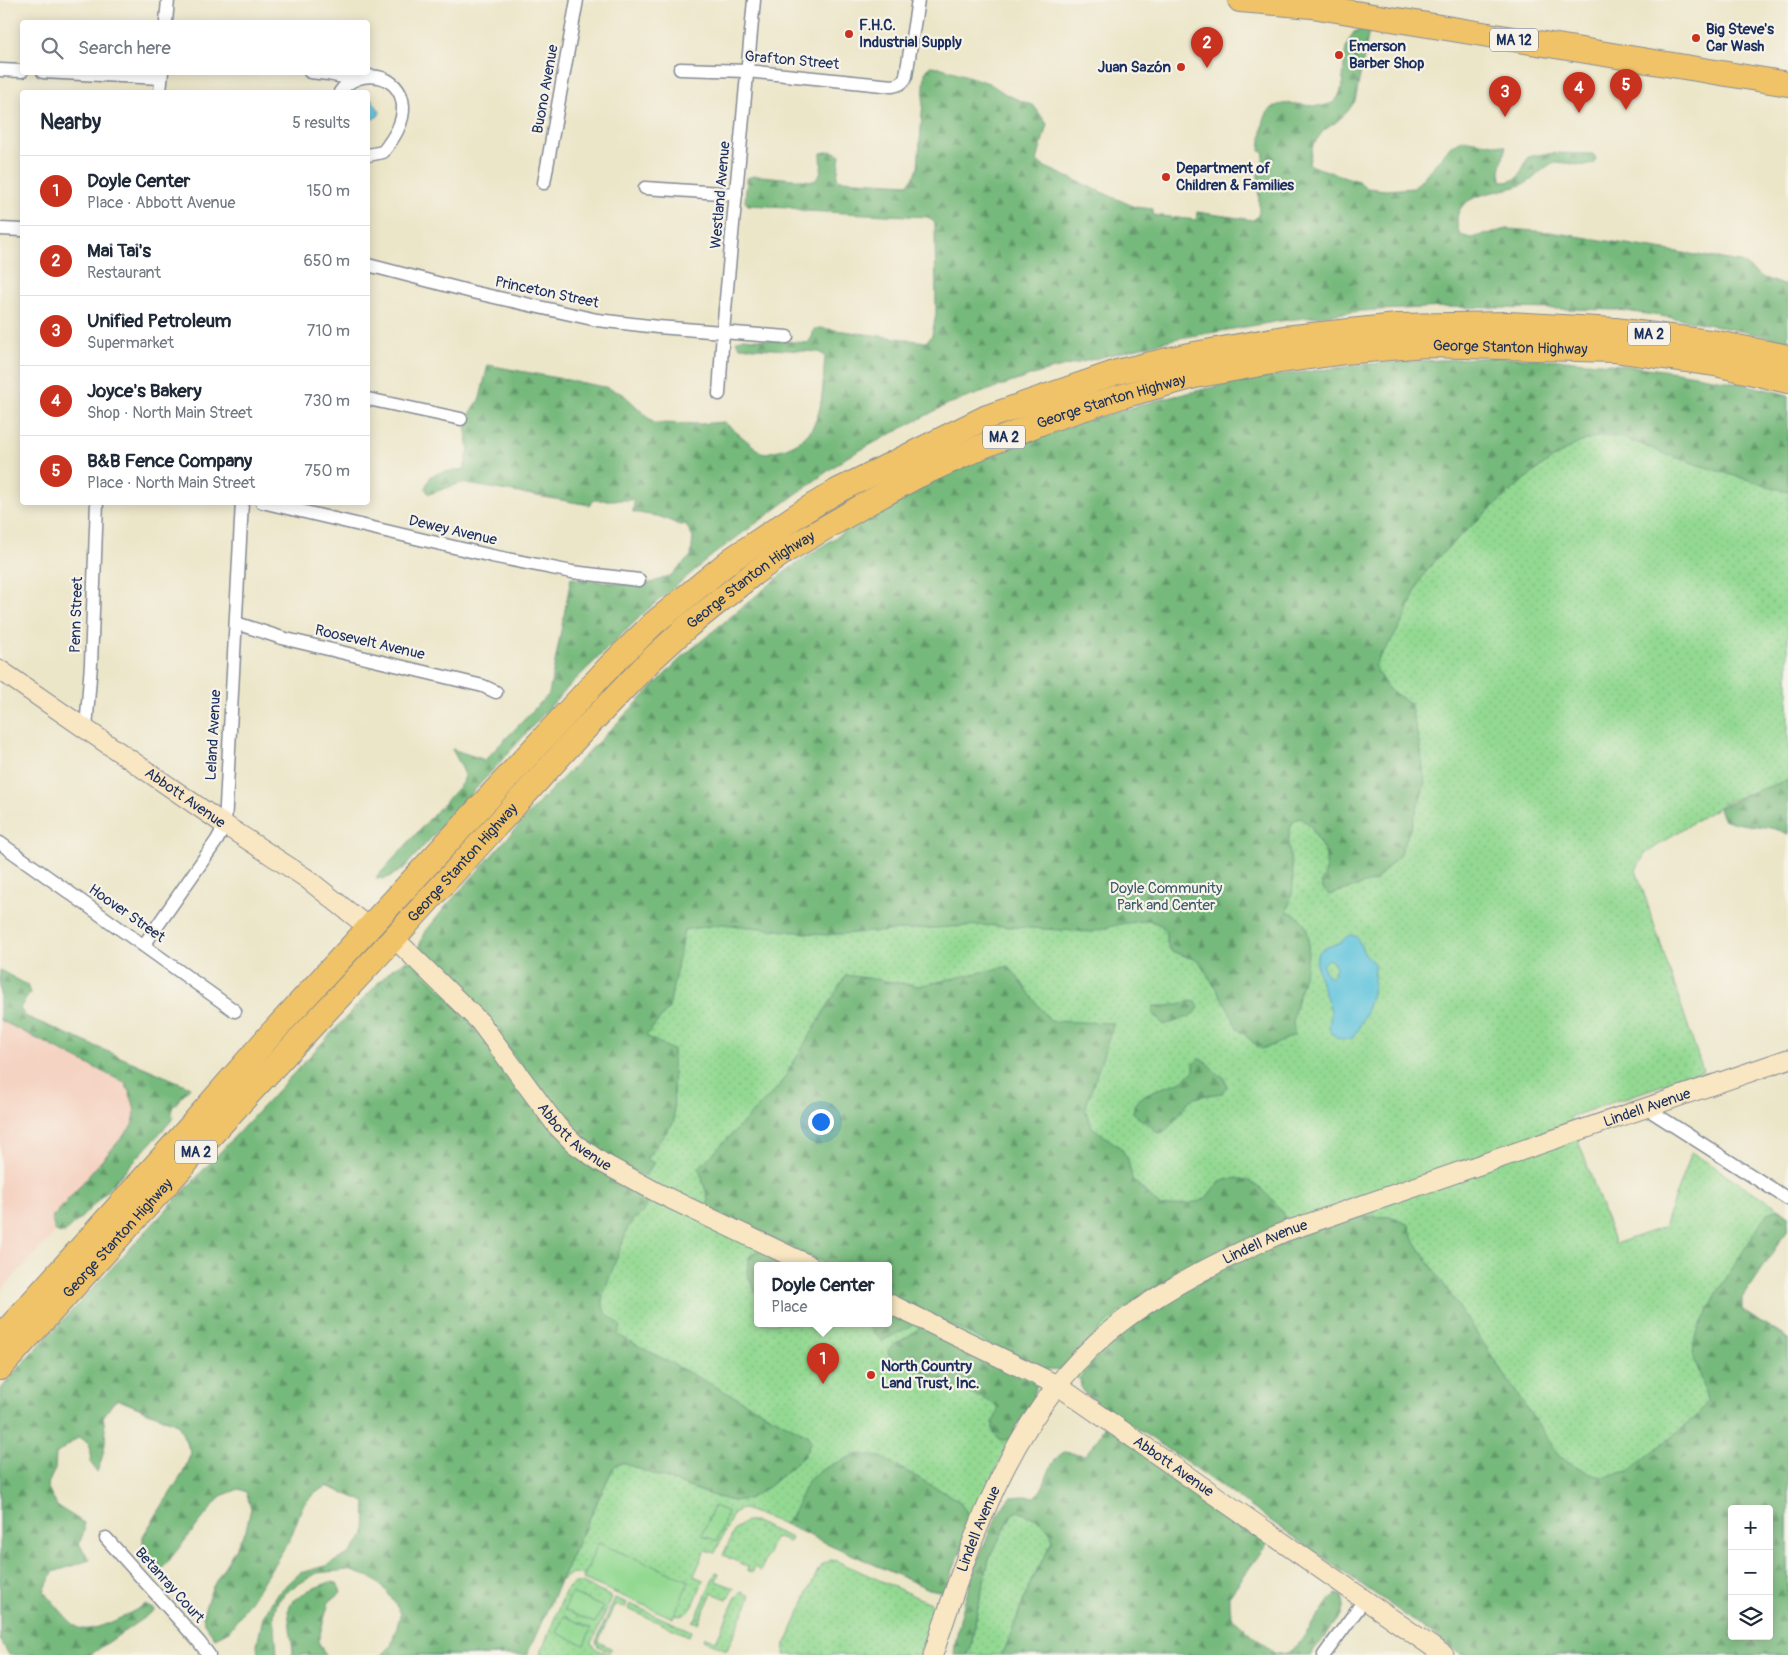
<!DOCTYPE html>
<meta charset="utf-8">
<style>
body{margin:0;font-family:Pangolin,sans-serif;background:#f2f2f3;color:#1f2937}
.controls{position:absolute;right:15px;bottom:15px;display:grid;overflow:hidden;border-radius:5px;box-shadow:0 2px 12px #0003}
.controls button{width:45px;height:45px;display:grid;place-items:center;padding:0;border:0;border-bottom:1px solid #e0e1e3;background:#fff;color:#1f2937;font:25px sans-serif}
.you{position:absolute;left:820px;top:1121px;width:18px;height:18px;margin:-12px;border:4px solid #fff;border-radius:50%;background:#1a73e8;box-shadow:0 0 0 8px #1a73e833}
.badge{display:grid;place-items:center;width:32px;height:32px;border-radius:50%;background:#c8321e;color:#fff;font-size:16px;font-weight:700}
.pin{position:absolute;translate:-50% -41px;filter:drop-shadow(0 1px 2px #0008)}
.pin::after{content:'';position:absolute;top:26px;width:18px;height:15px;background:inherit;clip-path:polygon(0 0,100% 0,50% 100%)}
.popup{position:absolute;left:754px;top:1262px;width:138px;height:65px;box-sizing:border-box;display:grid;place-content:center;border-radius:5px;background:#fff;filter:drop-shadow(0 1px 4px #0005);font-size:16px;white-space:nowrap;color:#747a83}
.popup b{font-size:19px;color:#1f2937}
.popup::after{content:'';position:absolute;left:50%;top:100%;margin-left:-10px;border:10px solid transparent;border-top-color:#fff}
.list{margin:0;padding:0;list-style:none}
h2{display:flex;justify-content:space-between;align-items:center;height:65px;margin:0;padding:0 20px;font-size:21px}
h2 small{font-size:16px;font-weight:400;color:#747a83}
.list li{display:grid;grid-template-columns:32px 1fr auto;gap:15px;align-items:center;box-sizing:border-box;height:70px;padding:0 20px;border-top:1px solid #e0e1e3}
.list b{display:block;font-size:19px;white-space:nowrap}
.list p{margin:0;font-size:16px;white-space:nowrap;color:#747a83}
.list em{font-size:16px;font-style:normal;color:#747a83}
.icon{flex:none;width:28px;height:28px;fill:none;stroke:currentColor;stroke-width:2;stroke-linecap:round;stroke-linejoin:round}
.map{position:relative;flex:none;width:1788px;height:1655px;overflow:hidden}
.search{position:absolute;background:#fff;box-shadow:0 2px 12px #0003;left:20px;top:20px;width:350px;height:55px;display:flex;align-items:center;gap:12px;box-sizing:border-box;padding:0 18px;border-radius:5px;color:#747a83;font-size:19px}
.panel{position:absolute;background:#fff;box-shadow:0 2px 12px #0003;left:20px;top:90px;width:350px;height:415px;border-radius:5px}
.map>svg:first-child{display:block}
.built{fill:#f5d3c2}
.green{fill:url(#green-dots);stroke:#578478;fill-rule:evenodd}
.forest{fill:url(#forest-firs);stroke:#48746d;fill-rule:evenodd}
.pitch{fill:#93d992;stroke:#578478}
.water{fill:#60c4de;stroke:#3e7a9e;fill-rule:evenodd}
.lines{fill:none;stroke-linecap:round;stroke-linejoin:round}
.street-casing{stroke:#848a94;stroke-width:15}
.secondary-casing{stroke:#848a94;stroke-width:21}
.highway-casing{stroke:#848a94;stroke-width:26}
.street{stroke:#fff;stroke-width:12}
.secondary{stroke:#f9e7c3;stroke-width:19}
.highway{stroke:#f0c369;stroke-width:24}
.poi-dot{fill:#c8321e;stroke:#f7f3e8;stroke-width:2}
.labels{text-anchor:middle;stroke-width:4.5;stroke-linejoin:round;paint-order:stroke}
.shield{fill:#f7f3e8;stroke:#5d6a87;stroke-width:1}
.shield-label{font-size:14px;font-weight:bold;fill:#1b2f5e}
.poi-label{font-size:15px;font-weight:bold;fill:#1b2f5e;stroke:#f7f3e8;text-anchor:start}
.street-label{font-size:15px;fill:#1b2f5e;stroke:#f7f3e8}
.park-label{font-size:15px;fill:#395a6b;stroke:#f7f3e8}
</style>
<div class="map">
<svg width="1788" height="1655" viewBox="0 0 1788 1655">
<defs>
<pattern id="green-dots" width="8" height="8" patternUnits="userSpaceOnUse" patternTransform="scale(1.25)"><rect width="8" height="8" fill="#93d992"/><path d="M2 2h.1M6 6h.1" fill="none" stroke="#7ebb80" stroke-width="1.8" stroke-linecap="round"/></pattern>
<pattern id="forest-firs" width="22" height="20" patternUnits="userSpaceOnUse" patternTransform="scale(1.25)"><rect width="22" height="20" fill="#76b97c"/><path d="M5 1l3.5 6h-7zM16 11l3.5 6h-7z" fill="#609769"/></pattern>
</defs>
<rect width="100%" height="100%" fill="#f7f3e8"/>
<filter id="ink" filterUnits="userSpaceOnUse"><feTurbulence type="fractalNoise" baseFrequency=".02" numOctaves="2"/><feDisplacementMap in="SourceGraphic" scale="10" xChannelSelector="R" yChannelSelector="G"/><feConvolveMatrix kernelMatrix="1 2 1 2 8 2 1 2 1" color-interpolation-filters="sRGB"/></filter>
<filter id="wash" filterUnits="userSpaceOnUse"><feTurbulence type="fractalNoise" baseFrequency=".0096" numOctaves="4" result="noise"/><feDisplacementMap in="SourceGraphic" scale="20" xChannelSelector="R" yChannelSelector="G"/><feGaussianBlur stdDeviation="1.12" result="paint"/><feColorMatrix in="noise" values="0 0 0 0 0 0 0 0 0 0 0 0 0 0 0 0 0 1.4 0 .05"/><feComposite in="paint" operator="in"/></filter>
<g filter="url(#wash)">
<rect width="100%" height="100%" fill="#ece6c9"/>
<path class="built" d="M0,1020L172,1108L0,1291Z"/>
<g class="green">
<path d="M1788,422V788L1753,792L1729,801L1685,827L1645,854L1636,870L1703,1071L1570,1117L1615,1244L1664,1227L1691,1152L1783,1211L1725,1299L1788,1339V1655H1472L1078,1378L1050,1367L1036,1387L1032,1402L995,1471L958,1556L789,1520L784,1524L744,1509L738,1510L733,1514L715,1553L705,1550L694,1576L703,1580C698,1592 692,1621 674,1615L688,1581L598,1543L585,1575L571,1574L560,1581L613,1468L616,1465L623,1463L717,1497L733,1501L623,1416L498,1654L501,1655H401L452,1538L40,1367L439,923L973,478ZM758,1265H888V1323H758ZM1732,1509H1769V1636H1732Z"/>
<path d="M1018,1511C1036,1519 1048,1521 1053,1541L1031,1581L1005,1649L1000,1655H967L971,1648L977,1611L989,1559L1012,1514Z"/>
<path d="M746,1521L755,1522L791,1538L789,1542L775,1537L760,1572L754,1566L753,1572L747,1571L748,1567L723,1555L735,1529Z"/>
<path d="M831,1560L837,1561L932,1604L938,1613L926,1655H784L785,1645L818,1570L822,1565Z"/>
<path d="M716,1572L719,1573L716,1581L734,1588L727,1599L712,1593L698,1623L692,1621L696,1618Z"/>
<path d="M575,1583H582L612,1597L592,1643L596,1649L610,1655H540L565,1592L568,1588Z"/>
<path d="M741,1592L751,1596L727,1650L703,1640L705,1637L716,1641L736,1597Z"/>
<path d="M615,1598L627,1603L625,1608L615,1604L598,1642L611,1648L609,1652L598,1646L596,1642Z"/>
<path d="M630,1604L691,1631L689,1636L628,1609Z"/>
</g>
<g class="forest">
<path d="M1360,30L1369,31L1355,101L1347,112L1336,122L1323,131L1313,145L1309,163L1312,166L1358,181L1367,188L1386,190L1414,188L1451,146L1462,139L1506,146L1500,171L1501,180L1507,182L1518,178L1528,157C1549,151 1572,154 1593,154L1596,158L1594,164C1580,169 1566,159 1552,164C1542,167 1535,180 1524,184C1498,195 1444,191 1460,235L1471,238L1507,229L1550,232L1741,262L1759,276L1788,287V341L1687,320L1619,310L1444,307L1360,311L1280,321L1174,339L1042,372L948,404L847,457L714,554L647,610L571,684L402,870L385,879L376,878L464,781L463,770L452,749L485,760L549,694L571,578L642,586L670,576L691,556L693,538L686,524L680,525L661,517L633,512L634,500H594L590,505L461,483L429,494L425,488L431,476L439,473L464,469L469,449L466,432L470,414L480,398L488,365L605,387L623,394L654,423L700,424L724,422L763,454C772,451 784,450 793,445C826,430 822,386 825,356L819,352L740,347L736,341L743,338L808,343L812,337L814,329L820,328L926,342L932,335L936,314L935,223L928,217L805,211L788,207L748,205L745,202L747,178L753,176H761L814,181C824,174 821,163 821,153L832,151L840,155L837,178L840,180L908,184L915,175L918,168L925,73L930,66L939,67L989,83L1007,95L1034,106L1047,124L1037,161L1043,166L1135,207L1153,209V215L1196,220L1197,212L1253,220L1257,217L1259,212L1258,171H1262L1264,152L1260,151C1261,142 1262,125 1265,117C1278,89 1316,116 1335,101C1346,91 1342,63 1346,49C1347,43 1351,37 1354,32Z"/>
<path d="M1493,357C1592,360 1692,369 1788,395V492C1747,479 1705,468 1665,454C1647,447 1627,437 1607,436C1572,434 1513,490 1487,512C1465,532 1441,551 1423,576C1414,590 1411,606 1403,621C1395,636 1384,651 1374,666L1388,689L1410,703L1420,746L1425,783L1412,825L1399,855L1375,881L1329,895L1323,889L1321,882L1326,871V855L1310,825L1300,818L1293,821C1283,846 1294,860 1293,884C1293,893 1289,903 1287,912C1330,921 1296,992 1293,1020C1293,1024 1294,1030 1295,1035L1274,1045L1261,1049L1237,1028L1228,1008L1199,961L1171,951L1166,941V933L1162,926L1149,920L1120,924L1092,932L981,925L825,935L722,924L684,930L669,1008L646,1036L673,1050L674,1122L646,1159L654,1163L645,1176L620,1164L584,1139L562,1116L482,1014L424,952L420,944L426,931L446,906L547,794L682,657L787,570L851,527L896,500L963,467L1017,445L1085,421L1154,401L1235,382L1287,374L1369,364Z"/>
<path d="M1788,780V834C1768,823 1743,828 1723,819L1719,808L1753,792Z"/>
<path d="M405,962H411L455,1004L514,1076L648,1198C645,1208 643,1216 633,1219L627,1230L603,1295C601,1317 610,1313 621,1327L618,1335L807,1435L811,1441L804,1456L767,1488L748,1499L733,1501L717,1497L623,1463L616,1465L613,1468L560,1581L527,1655H501L498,1653L496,1655H382L391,1646L401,1613L386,1590L370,1577L348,1570L317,1573L292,1588L278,1600L274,1613L277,1655H258L257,1645L263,1617L276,1595L300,1573L328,1565L350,1553L365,1534L366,1502L328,1486L317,1491L303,1505L290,1539L253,1597L229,1631L215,1638L204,1623L203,1614L212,1588L246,1530L251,1508L246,1492L239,1489L221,1496L157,1575L149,1567L143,1556V1536L183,1473L191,1453L178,1424L118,1399L113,1403L103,1417C108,1439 105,1451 97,1472L91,1463L89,1443L79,1437L56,1454L55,1469L47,1486L57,1506L84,1523V1531L79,1544L90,1560L53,1572L44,1591C51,1599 70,1624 79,1628C92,1635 132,1612 145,1605L155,1610L90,1655H9L0,1639V1390L19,1367L381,980L393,968Z"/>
<path d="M1009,966L1050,1021L1114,1023L1085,1109L1092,1127L1121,1148L1128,1159L1132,1179L1161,1207C1170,1206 1198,1203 1204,1199C1210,1195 1213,1186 1220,1182C1250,1169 1270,1194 1285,1217L1283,1223L1222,1250L1146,1292L1111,1319L1064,1365L1058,1370L1040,1368L888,1294V1265H829L708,1207V1199L699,1168L780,1085L846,975L919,986Z"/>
<path d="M0,970L27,985L30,993L20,1008L25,1016L190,1087L172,1108L173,1119L84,1215L64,1233L55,1232L52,1218L131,1127C139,1111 132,1099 125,1083L0,1020Z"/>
<path d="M1191,1001L1196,1002L1199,1007C1195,1018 1175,1021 1164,1025L1152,1012L1153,1006H1169Z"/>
<path d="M1199,1058C1213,1063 1209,1071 1224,1077L1227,1086L1222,1093C1213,1095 1199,1095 1191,1100C1183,1105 1167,1139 1156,1132C1153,1130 1152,1126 1148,1124C1142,1120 1138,1118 1133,1112C1137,1090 1165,1089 1181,1081C1186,1078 1190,1074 1194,1070V1063Z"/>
<path d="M1779,1209L1788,1215V1229L1742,1298V1310L1788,1339V1655H1462L1187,1462L1085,1394L1081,1386L1080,1379L1102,1352L1123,1332L1157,1308L1224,1268L1285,1239L1362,1216L1393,1217L1409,1225L1412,1237L1559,1456L1579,1469L1602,1477L1629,1471L1697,1416L1707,1402L1704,1386L1692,1352L1696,1334L1717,1293L1767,1213ZM1732,1509H1769V1636H1732Z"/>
<path d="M757,1251L767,1252L796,1265H758V1296C750,1282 744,1271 750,1256Z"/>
<path d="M888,1308L915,1321L912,1326L882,1341L865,1323H888Z"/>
<path d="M922,1325L1032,1382L1036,1387L1032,1402L1012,1438C1003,1442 995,1440 993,1429C992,1423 997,1414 998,1408L993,1403L895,1360L889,1355L888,1350C898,1339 913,1337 922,1325Z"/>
<path d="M1105,1425L1264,1536L1267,1544L1229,1596V1606L1233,1618L1274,1653L1285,1655L1298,1645L1328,1602L1336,1594L1342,1596L1344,1604L1341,1615L1311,1655H1000L1005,1649L1031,1581L1053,1541C1048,1521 1036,1519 1018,1511L1012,1514L989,1559L977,1611L971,1648L967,1655H954C957,1616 985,1526 1010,1497L1024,1496L1035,1497C1050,1483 1045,1464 1064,1452L1085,1455L1097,1440Z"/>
<path d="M858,1454L881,1457L958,1500L973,1521L944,1592L929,1589L784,1524C797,1515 799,1493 809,1480C819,1468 844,1460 858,1454Z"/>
<path d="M330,1582L337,1583L341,1592L329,1602L318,1641L325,1655H292L293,1651L288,1611L292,1602L309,1590Z"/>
</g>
<g class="pitch">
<path d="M714,1506L728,1512L717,1541L702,1535Z"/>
<path d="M598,1543L689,1581L673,1618L583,1579Z"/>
<path d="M572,1593L603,1607L595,1623L564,1610Z"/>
<path d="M564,1616L591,1628L584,1645L557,1633Z"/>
</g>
<g class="water">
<path d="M371,98L380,112L378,116L368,122V99Z"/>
<path d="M1352,935L1357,937L1363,951L1375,965C1374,996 1368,1011 1353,1038C1345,1040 1337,1040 1332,1033C1326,1026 1332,1019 1331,1011C1328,999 1310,961 1319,952C1323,947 1330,947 1336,944C1343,942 1345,936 1352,935ZM1328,959L1331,960L1336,966L1334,975L1332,977L1328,976L1322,965Z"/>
</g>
</g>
<g filter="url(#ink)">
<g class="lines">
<defs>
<g id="street">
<path d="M166,22L168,0"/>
<path d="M680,69L747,71L892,86C899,85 904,83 906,76L918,0"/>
<path d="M0,70L22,71"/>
<path d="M43,72L161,78"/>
<path d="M310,72L328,74L353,79"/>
<path d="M160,92L162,72"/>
<path d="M340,92C358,66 401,73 403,106C404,123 393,139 383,152L368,155"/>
<path d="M544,183L577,0"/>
<path d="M645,188L736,194"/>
<path d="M0,229L22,230"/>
<path d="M368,265L472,292L597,320L658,327L787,337"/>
<path d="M719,394L723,331L754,0"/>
<path d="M368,399L461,419"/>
<path d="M262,502L492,556L572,572L639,580"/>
<path d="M236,623L282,638L483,686L496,692"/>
<path d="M86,729L91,664L97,502"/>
<path d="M0,843L235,1011"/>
<path d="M144,945L217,840L225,825L242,502"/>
<path d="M1646,1108L1788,1199"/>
<path d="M106,1538L199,1642L209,1655"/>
<path d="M1324,1655L1365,1599"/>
</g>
<g id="secondary">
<path id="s1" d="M0,670L225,825L306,878L368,927"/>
<path id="s2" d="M394,938L480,1022L557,1126L575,1144L601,1162L658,1193L809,1265"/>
<path id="s3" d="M888,1303L1057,1385L1444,1655"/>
<path id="s4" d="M933,1655C973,1533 1017,1398 1125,1319C1172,1284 1231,1255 1284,1232L1788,1059"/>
</g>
<g id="highway">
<path d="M1240,0L1312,6L1788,84"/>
<path d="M0,1338L181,1137L271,1034L610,666L654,623L732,559L799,514L837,491L987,417L1117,372L1189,355L1284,338L1397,326L1508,324L1615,330L1717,343L1788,357"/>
<path id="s5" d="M0,1368L242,1101L394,938L578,736L650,661L688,626L753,574L787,550L868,503L917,476L983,446L1048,420L1119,397L1195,376L1272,362L1344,352L1425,345L1615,350L1716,364L1788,381"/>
</g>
</defs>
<use href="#street" class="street-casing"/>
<use href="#secondary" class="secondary-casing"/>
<use href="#highway" class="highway-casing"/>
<use href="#street" class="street"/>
<use href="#secondary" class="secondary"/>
<use href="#highway" class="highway"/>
</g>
</g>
<g class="poi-dot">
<circle cx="849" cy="34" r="5"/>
<circle cx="1696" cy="38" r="5"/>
<circle cx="1339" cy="55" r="5"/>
<circle cx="1181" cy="67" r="5"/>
<circle cx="1166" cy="177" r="5"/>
<circle cx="871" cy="1375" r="5"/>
</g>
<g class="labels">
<g class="shield">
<rect x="1490" y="28.5" width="48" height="23" rx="4"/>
<rect x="1628" y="322.5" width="42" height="23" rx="4"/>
<rect x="983" y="425.5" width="42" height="23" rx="4"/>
<rect x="175" y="1140.5" width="42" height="23" rx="4"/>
</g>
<g class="shield-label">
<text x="1514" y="45">MA 12</text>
<text x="1649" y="339">MA 2</text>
<text x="1004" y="442">MA 2</text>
<text x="196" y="1157">MA 2</text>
</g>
<g class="poi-label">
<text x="859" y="30">F.H.C.<tspan x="859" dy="17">Industrial Supply</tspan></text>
<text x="1706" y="34">Big Steve's<tspan x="1706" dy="17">Car Wash</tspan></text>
<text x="1349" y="51">Emerson<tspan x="1349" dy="17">Barber Shop</tspan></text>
<text x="1171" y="72" text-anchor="end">Juan Sazón</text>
<text x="1176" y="173">Department of<tspan x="1176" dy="17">Children &amp; Families</tspan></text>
<text x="881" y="1371">North Country<tspan x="881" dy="17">Land Trust, Inc.</tspan></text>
</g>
<g class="street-label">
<text transform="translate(792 60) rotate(5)" y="5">Grafton Street</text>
<text transform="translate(545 89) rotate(-80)" y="5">Buono Avenue</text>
<text transform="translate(720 195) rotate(-85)" y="5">Westland Avenue</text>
<text transform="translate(547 292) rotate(12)" y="5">Princeton Street</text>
<text dy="5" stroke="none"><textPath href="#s5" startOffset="1900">George Stanton Highway</textPath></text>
<text dy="5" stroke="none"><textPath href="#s5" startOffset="1495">George Stanton Highway</textPath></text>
<text transform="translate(453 530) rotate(13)" y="5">Dewey Avenue</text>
<text dy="5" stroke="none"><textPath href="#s5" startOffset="1090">George Stanton Highway</textPath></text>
<text transform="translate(76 615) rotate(-88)" y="5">Penn Street</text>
<text transform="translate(370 642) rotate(13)" y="5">Roosevelt Avenue</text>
<text transform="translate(213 735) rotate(-87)" y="5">Leland Avenue</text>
<text dy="5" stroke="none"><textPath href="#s1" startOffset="225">Abbott Avenue</textPath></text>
<text dy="5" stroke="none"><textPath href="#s5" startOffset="685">George Stanton Highway</textPath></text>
<text transform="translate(127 913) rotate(35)" y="5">Hoover Street</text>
<text dy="5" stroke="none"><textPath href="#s4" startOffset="959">Lindell Avenue</textPath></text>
<text dy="5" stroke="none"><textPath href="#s2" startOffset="270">Abbott Avenue</textPath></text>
<text dy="5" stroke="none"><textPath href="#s5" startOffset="175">George Stanton Highway</textPath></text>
<text dy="5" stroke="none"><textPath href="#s4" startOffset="554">Lindell Avenue</textPath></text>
<text dy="5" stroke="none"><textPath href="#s3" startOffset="330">Abbott Avenue</textPath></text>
<text dy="5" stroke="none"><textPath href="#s4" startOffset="134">Lindell Avenue</textPath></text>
<text transform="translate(170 1585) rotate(48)" y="5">Betanray Court</text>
</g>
<g class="park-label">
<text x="1166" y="893">Doyle Community<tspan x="1166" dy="17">Park and Center</tspan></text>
</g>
</g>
</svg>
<div class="controls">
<button>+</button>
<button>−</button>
<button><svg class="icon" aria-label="layers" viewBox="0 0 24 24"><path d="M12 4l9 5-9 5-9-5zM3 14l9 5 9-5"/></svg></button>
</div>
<div class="you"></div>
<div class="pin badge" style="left:823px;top:1384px">1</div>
<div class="popup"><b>Doyle Center</b>Place</div>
<div class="pin badge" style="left:1207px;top:68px">2</div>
<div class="pin badge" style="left:1505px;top:117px">3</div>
<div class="pin badge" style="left:1579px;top:113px">4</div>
<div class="pin badge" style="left:1626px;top:110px">5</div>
<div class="search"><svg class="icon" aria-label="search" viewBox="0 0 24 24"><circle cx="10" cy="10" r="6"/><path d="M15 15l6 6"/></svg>Search here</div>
<section class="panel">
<h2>Nearby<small>5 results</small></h2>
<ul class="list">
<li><span class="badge">1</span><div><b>Doyle Center</b><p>Place · Abbott Avenue</p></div><em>150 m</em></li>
<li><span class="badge">2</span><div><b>Mai Tai's</b><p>Restaurant</p></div><em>650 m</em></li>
<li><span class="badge">3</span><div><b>Unified Petroleum</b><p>Supermarket</p></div><em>710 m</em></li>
<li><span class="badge">4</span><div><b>Joyce's Bakery</b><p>Shop · North Main Street</p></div><em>730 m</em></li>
<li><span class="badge">5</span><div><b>B&amp;B Fence Company</b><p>Place · North Main Street</p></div><em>750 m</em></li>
</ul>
</section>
</div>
